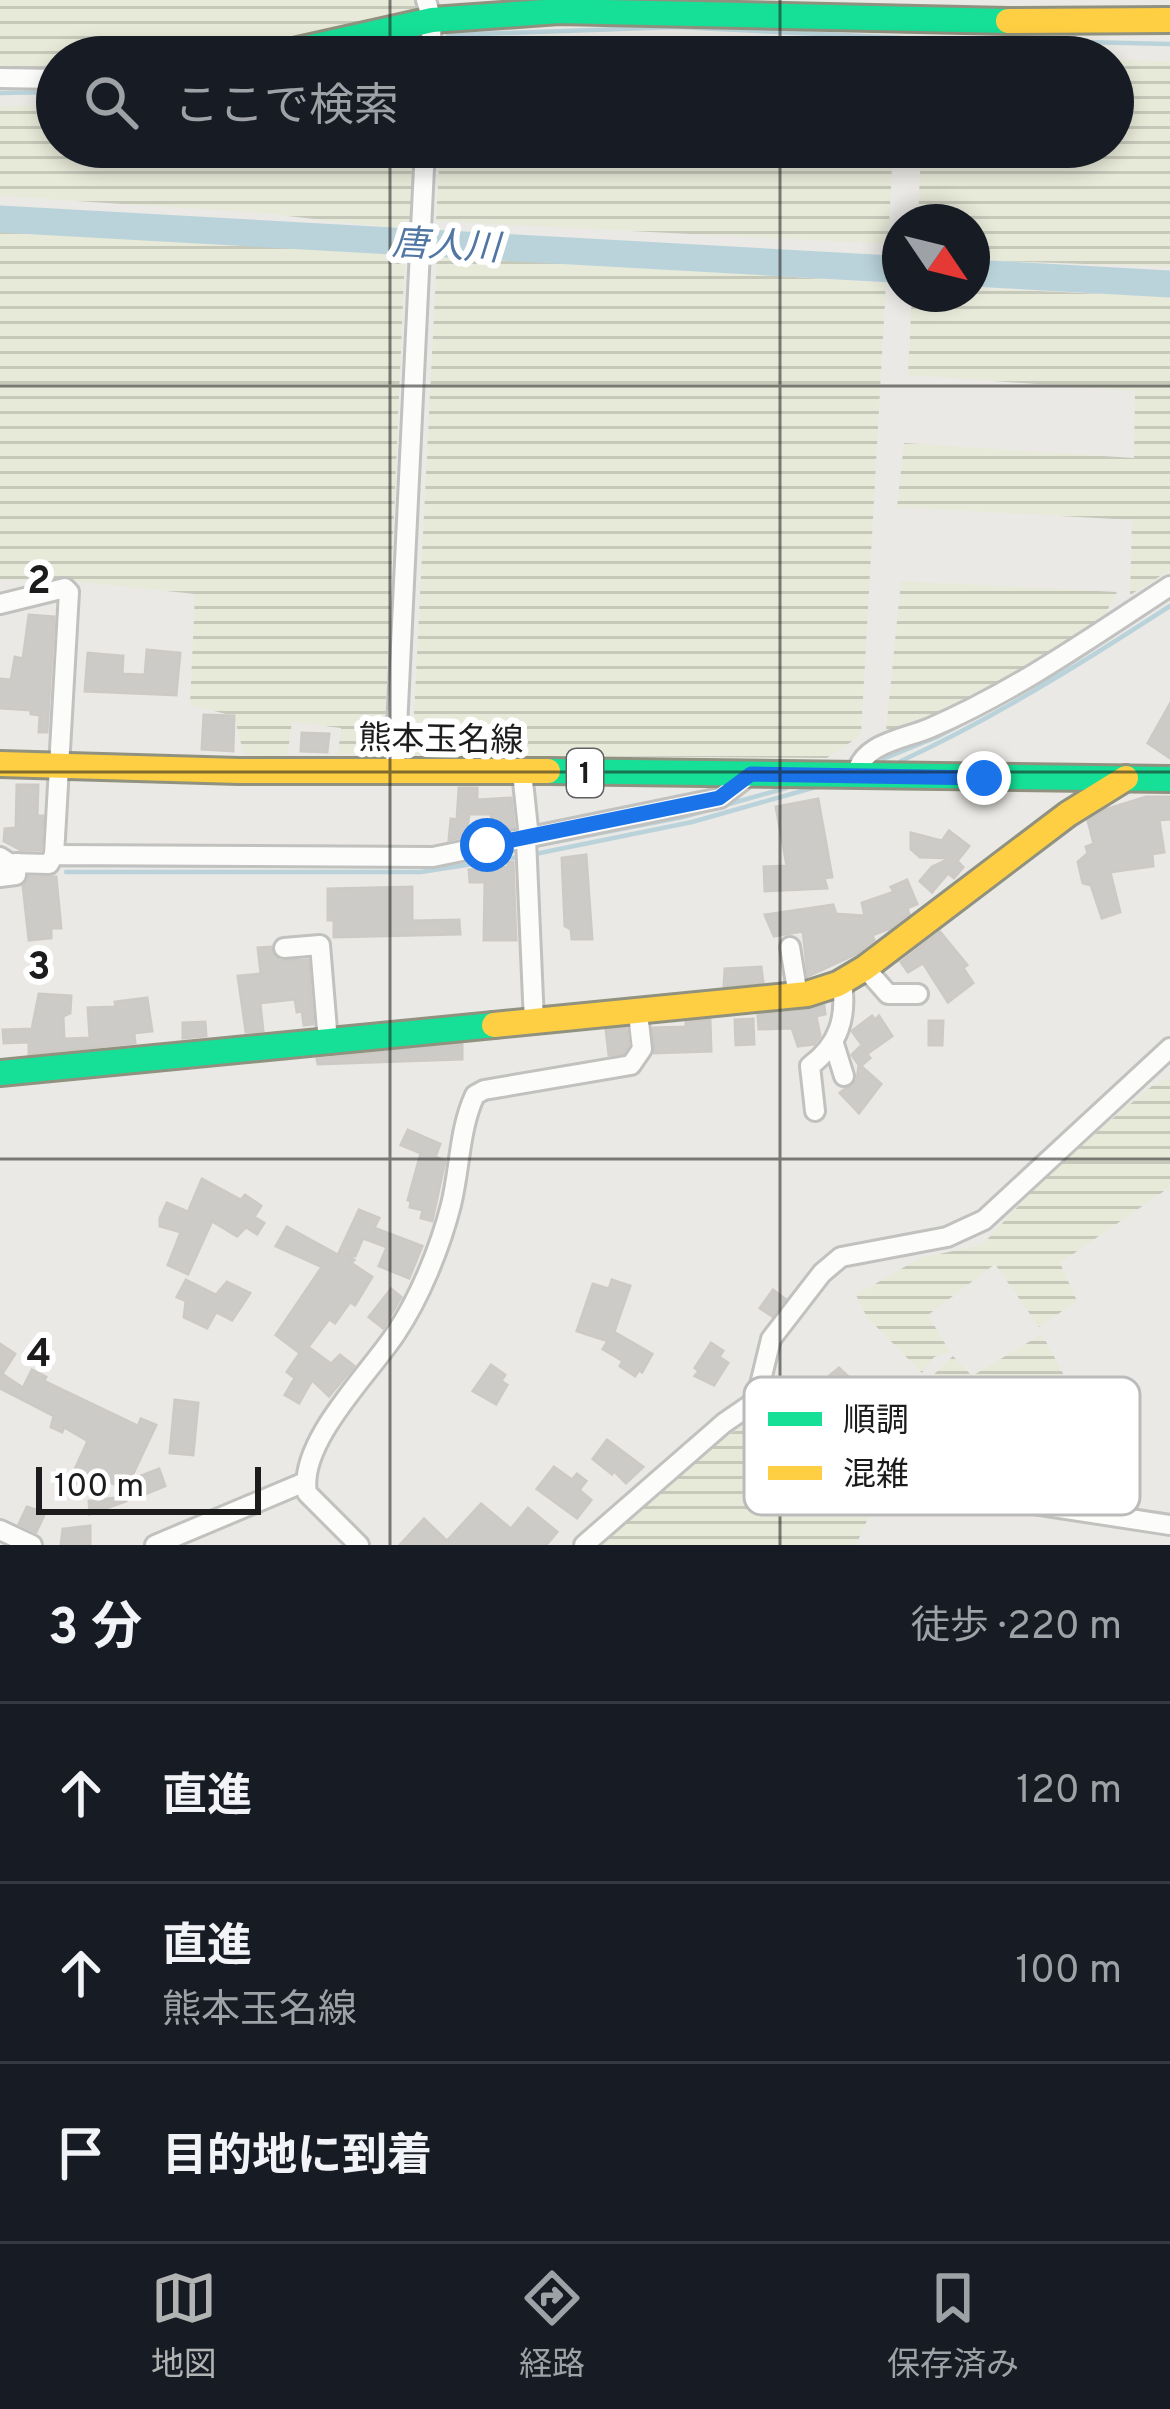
<!DOCTYPE html>
<html lang="ja">
<meta charset="utf-8">
<style>
body{margin:0;font-family:Overpass,"Noto Sans JP",sans-serif;background:#242831;color:#f1f3f6}
.compass{position:absolute;left:882px;top:204px;width:108px;height:108px;border-radius:50%;background:#171b24;box-shadow:0 6px 18px #0003;rotate:125deg}
.scale{position:absolute;left:36px;bottom:30px;width:225px;box-sizing:border-box;padding-left:12px;border:6px solid #1c1c1c;border-top:0;font-size:33px;line-height:42px;white-space:nowrap;color:#1c1c1c;-webkit-text-stroke:9px #fff;paint-order:stroke}
.stop{position:absolute;width:36px;height:36px;margin:-27px;border:9px solid #1a73e8;border-radius:50%;background:#fff}
.stop.end{background:#1a73e8;border-color:#fff;box-shadow:0 3px 12px #0008}
.list{margin:0;padding:0;list-style:none}
h2{display:flex;justify-content:space-between;align-items:center;height:156px;margin:0;padding:0 48px;font-size:51px}
h2 small{font-size:39px;font-weight:400;color:#9ea1a6}
.list li{display:grid;grid-template-columns:78px 1fr auto;gap:36px;align-items:center;box-sizing:border-box;height:180px;padding:0 48px;border-top:3px solid #363941}
.list b{display:block;font-size:45px;white-space:nowrap}
.list p{margin:0;font-size:39px;white-space:nowrap;color:#9ea1a6}
.list em{font-size:39px;font-style:normal;color:#9ea1a6}
.icon{flex:none;width:66px;height:66px;fill:none;stroke:currentColor;stroke-width:2;stroke-linecap:round;stroke-linejoin:round}
.map{position:relative;flex:none;width:1170px;height:1545px;overflow:hidden}
.search{position:absolute;background:#171b24;box-shadow:0 6px 18px #0003;left:36px;right:36px;top:36px;height:132px;display:flex;align-items:center;gap:30px;box-sizing:border-box;padding:0 42px;border-radius:66px;color:#9ea1a6;font-size:45px}
.sheet{height:696px;background:#171b24}
nav{display:flex;justify-content:space-around;align-items:center;box-sizing:border-box;height:168px;border-top:3px solid #363941;background:#171b24;font-size:33px;color:#9ea1a6}
nav a{display:grid;justify-items:center;gap:6px}
nav .on{color:#b2b3b3}
.map>svg:first-child{display:block}
.farmland{fill:url(#farmland-rules)}
.lines{fill:none;stroke-linecap:round;stroke-linejoin:round}
.stream{stroke:#bad3db;stroke-width:4.5}
.river{stroke:#bad3db;stroke-width:27}
.building{fill:#cdcbc8;stroke:#cdcac6;stroke-width:3}
.street-casing{stroke:#c1c1bf;stroke-width:24}
.fast-casing{stroke:#90927f;stroke-width:30}
.slow-casing{stroke:#90927f;stroke-width:30}
.street{stroke:#fcfcfb;stroke-width:18}
.fast{stroke:#16e098;stroke-width:24}
.slow{stroke:#ffcf43;stroke-width:24}
.route{stroke:#1a73e8;stroke-width:15}
.grid{fill:none;stroke:#1c1c1c;stroke-width:3;stroke-opacity:0.55}
.labels{text-anchor:middle;stroke-width:12;stroke-linejoin:round;paint-order:stroke}
.shield{fill:#fff;stroke:#606060;stroke-width:3}
.shield-label{font-size:30px;font-weight:bold;fill:#1c1c1c}
.street-label{font-size:33px;fill:#1c1c1c;stroke:#fff}
.water-label{font-size:36px;font-style:italic;fill:#5176a3;stroke:#fff}
.key{fill:#fff;stroke:#bbb;stroke-width:3}
.key-label{font-size:33px;fill:#1c1c1c}
.grid-label{font-size:39px;text-anchor:middle;font-weight:bold;fill:#1c1c1c;stroke:#fff;stroke-width:12;stroke-linejoin:round;paint-order:stroke}
</style>
<div class="map">
<svg width="1170" height="1545" viewBox="0 0 1170 1545">
<defs>
<pattern id="farmland-rules" width="6" height="5" patternUnits="userSpaceOnUse" patternTransform="scale(3)"><rect width="6" height="5" fill="#e8ead9"/><path d="M0 2.5h6" fill="none" stroke="#c6c8ba"/></pattern>
</defs>
<rect width="100%" height="100%" fill="#eae9e5"/>
<g class="farmland">
<path d="M0,0H419L424,15L221,57H57V68H0Z"/>
<path d="M677,45L898,52V57H445L446,49Z"/>
<path d="M924,50L1073,57H924Z"/>
<path d="M1113,59L1170,62V267L972,260V222H918L921,147H1113Z"/>
<path d="M57,105V147H414L412,230L261,213L0,196V106Z"/>
<path d="M440,147H893L888,244L436,221Z"/>
<path d="M0,232L405,254L384,754H338L341,728L292,722L287,757L244,755L234,716L190,705L195,594L81,582L0,580Z"/>
<path d="M437,254L886,283L861,735L827,758L412,755Z"/>
<path d="M972,288L1170,297V570L1130,595L1132,520L897,507L904,443L1134,458L1135,391L908,375L912,294H972Z"/>
<path d="M901,581L1117,592L1104,616L989,699L886,731Z"/>
<path d="M1170,1077V1187L1060,1263L1077,1301L1039,1327L995,1264L928,1315L950,1352L934,1357L922,1373L867,1317L856,1295L920,1258L982,1245L1039,1184L1107,1123L1152,1086Z"/>
<path d="M1042,1334L1096,1435L1041,1431L931,1448L888,1462L849,1432L909,1378L922,1386L953,1356L972,1376Z"/>
<path d="M760,1415L793,1424L878,1496L856,1545H601L720,1440Z"/>
</g>
<g class="lines">
<g class="stream">
<path d="M448,35L676,27L903,38L1170,44"/>
<path d="M336,57L418,41"/>
<path d="M0,93L57,92"/>
<path d="M883,759L937,737L1045,680L1170,597"/>
<path d="M901,761C996,717 1082,663 1170,606"/>
<path d="M534,846L683,817L786,788"/>
<path d="M535,854L692,822L816,787"/>
<path d="M487,855L523,848"/>
<path d="M59,865L417,866"/>
<path d="M66,872H421L518,857"/>
</g>
<g class="river">
<path d="M0,219L892,269"/>
<path d="M972,273L1170,284"/>
</g>
</g>
<g class="building">
<path d="M29,615L54,617L47,732H39L40,715L31,714V710L0,708V679L11,680L15,657L23,659Z"/>
<path d="M147,650L180,653L176,695L85,691L88,653L123,656L122,674L145,675Z"/>
<path d="M1170,704V758L1148,743Z"/>
<path d="M204,715L234,716L233,751L202,749Z"/>
<path d="M302,733L329,734L327,752L301,751Z"/>
<path d="M17,785H38L37,816H43L41,850H21L4,841L5,829L16,828Z"/>
<path d="M459,788H477V800L511,798L514,827L492,831L491,814H469L466,836L449,840L451,819L457,820Z"/>
<path d="M1146,797H1170V819L1159,820L1164,852L1152,854L1153,866L1110,872L1120,912L1102,918L1091,885L1083,883L1078,862L1088,853L1086,847L1094,844L1088,821L1107,809Z"/>
<path d="M818,799L832,877L824,878L827,888L765,891L764,867L787,866L776,807Z"/>
<path d="M949,831L969,846L957,861L963,867L954,878L948,873L932,892L920,881L932,867L951,858L920,857L911,849V833L942,841Z"/>
<path d="M586,855L592,939H572L571,929L565,926L562,858Z"/>
<path d="M508,862H513L516,940H484L485,882H470L469,870L508,867Z"/>
<path d="M29,877H56L61,928H51V938L29,940L23,886Z"/>
<path d="M907,880L917,904L907,908L909,914L889,929L872,935L874,940L856,954L808,976L803,931L774,936L765,915L833,905L836,914L865,916L862,903L894,892L891,887Z"/>
<path d="M412,887V921L459,920L460,934L334,937V920H328V889Z"/>
<path d="M940,932L967,965L963,968L973,983L948,1002L923,963L908,972L901,962Z"/>
<path d="M271,947L279,961L308,960L313,1024L304,1025L302,1011L297,1012L295,999L260,1003L263,1031L246,1032L238,976L261,974L258,948Z"/>
<path d="M761,967L763,982L724,986L725,969Z"/>
<path d="M39,994L71,996L70,1013L63,1016L64,1039L90,1038L88,1008L116,1007L115,1002L147,998L152,1031L134,1033L135,1043L29,1054V1042L4,1043L3,1030L32,1029Z"/>
<path d="M824,1006L825,1014L816,1016L820,1036L814,1044L798,1046L792,1028L759,1029L758,1015Z"/>
<path d="M872,1016L875,1020L879,1016L892,1036L868,1053L852,1031Z"/>
<path d="M753,1019L754,1044L736,1045L735,1020Z"/>
<path d="M710,1020L711,1051L654,1053L653,1028L686,1027V1022Z"/>
<path d="M929,1021H943L942,1045H929Z"/>
<path d="M205,1022L206,1036L183,1038V1023Z"/>
<path d="M626,1028L628,1046L623,1053L609,1055L606,1030Z"/>
<path d="M462,1044V1059L318,1064L317,1059Z"/>
<path d="M860,1047L870,1058L861,1066L881,1084L859,1113L840,1093L857,1080L859,1065L852,1055Z"/>
<path d="M408,1130L440,1144L435,1157L445,1161L432,1221L421,1218L423,1210L410,1207L411,1201L408,1200L421,1153L401,1145Z"/>
<path d="M202,1179L241,1200L245,1195L261,1206L254,1217L264,1223L257,1234L246,1227L237,1236L212,1221L188,1274L168,1265L181,1232L160,1226V1218L167,1203L188,1212Z"/>
<path d="M359,1210L379,1218L374,1228L422,1246L409,1278L379,1266L387,1247L363,1238L355,1256L344,1252L354,1260L351,1263L372,1277L355,1305L350,1302L335,1323L329,1319L308,1347L331,1364L340,1355L354,1366L329,1396L312,1380L299,1403L285,1395L295,1378L287,1372L300,1353L276,1335L322,1267L276,1246L287,1227L338,1255Z"/>
<path d="M186,1280L216,1295L227,1282L250,1293L232,1320L216,1312L207,1328L184,1317L186,1301L177,1297Z"/>
<path d="M612,1280L630,1286L614,1332L652,1354L642,1372L639,1370L635,1376L620,1366L623,1361L603,1349L608,1341L577,1331L593,1284L609,1289Z"/>
<path d="M391,1289L401,1297L383,1328L369,1317Z"/>
<path d="M773,1290L785,1299L772,1316L760,1308Z"/>
<path d="M711,1343L723,1351L719,1357L728,1363L714,1385L695,1376L699,1371L695,1368Z"/>
<path d="M0,1344L15,1354L2,1374L23,1388L32,1370L46,1377L44,1381L138,1426L141,1419L156,1425L131,1478L123,1474L116,1485L91,1473L85,1487L70,1480L88,1441L64,1427L62,1432L51,1427L54,1416L0,1388Z"/>
<path d="M491,1365L505,1375L501,1381L507,1385L496,1404L473,1391Z"/>
<path d="M839,1368L855,1383L838,1403L816,1387Z"/>
<path d="M175,1400L198,1403L193,1455L170,1453Z"/>
<path d="M607,1440L643,1467L626,1483L614,1471L612,1474L593,1459Z"/>
<path d="M554,1467L572,1480L577,1474L586,1481L579,1490L591,1500L577,1518L537,1489Z"/>
<path d="M159,1469L165,1486L145,1494L138,1477Z"/>
<path d="M125,1497L126,1501L90,1514L89,1501Z"/>
<path d="M481,1504L511,1529L528,1508L557,1532L546,1545H400L424,1519L447,1541Z"/>
<path d="M27,1507L45,1513L36,1532L19,1524Z"/>
<path d="M90,1526V1545H61L63,1529Z"/>
</g>
<g class="lines">
<defs>
<g id="street">
<path d="M426,0L432,20L430,57"/>
<path d="M0,78L57,79"/>
<path d="M0,604L65,588L69,592L54,855"/>
<path d="M395,769L425,147"/>
<path d="M522,772L529,838"/>
<path d="M856,775C862,743 904,739 930,728C1016,691 1092,637 1170,586"/>
<path d="M526,839L534,1022"/>
<path d="M0,857L9,863L49,864L54,855L433,857L720,798L751,774"/>
<path d="M0,877L16,875L17,863"/>
<path d="M790,947L798,996"/>
<path d="M284,948L320,945L328,1042"/>
<path d="M865,968L888,994H918"/>
<path d="M834,1044L844,1076"/>
<path d="M815,1111L810,1066C839,1044 847,1018 842,982"/>
<path d="M756,1401C817,1415 836,1458 889,1482L1170,1525"/>
<path d="M0,1530L32,1545"/>
<path d="M155,1545L305,1482"/>
<path d="M359,1545L307,1493C298,1442 370,1373 396,1333C420,1297 440,1248 451,1205C460,1169 459,1129 475,1095L484,1090L631,1065L642,1049L638,1013"/>
<path d="M584,1545L724,1423L756,1401L771,1339L822,1273L841,1257L947,1237L984,1220L1170,1048"/>
</g>
<g id="fast">
<path d="M267,57L432,20L559,11L1008,21"/>
<path d="M548,771L1170,779"/>
<path d="M0,1073L494,1025"/>
</g>
<g id="slow">
<path d="M1008,21L1170,20"/>
<path d="M0,764L239,771H548"/>
<path d="M494,1025L807,994L838,984L865,968L1068,814L1126,778"/>
</g>
</defs>
<use href="#street" class="street-casing"/>
<use href="#fast" class="fast-casing"/>
<use href="#slow" class="slow-casing"/>
<use href="#street" class="street"/>
<use href="#fast" class="fast"/>
<use href="#slow" class="slow"/>
</g>
<g class="lines">
<path class="route" d="M487,845L719,798L751,774L984,778"/>
</g>
<path class="grid" d="M390,0V57M780,0V57M390,147V1545M780,147V1545M0,386H1170M0,772H1170M0,1159H1170"/>
<g class="labels">
<rect class="shield" x="567" y="749" width="36" height="48" rx="9"/>
<g class="shield-label">
<text x="585" y="783">1</text>
</g>
<g class="street-label">
<text transform="translate(441 738) rotate(1)" y="12">熊本玉名線</text>
</g>
<g class="water-label">
<text transform="translate(446 244) rotate(3)" y="13">唐人川</text>
</g>
</g>
<rect x="744" y="1377" width="396" height="138" rx="18" class="key"/>
<rect x="768" y="1412" width="54" height="14" fill="#16e098"/>
<rect x="768" y="1466" width="54" height="14" fill="#ffcf43"/>
<g class="key-label">
<text x="843" y="1431">順調</text>
<text x="843" y="1485">混雑</text>
</g>
<g class="grid-label">
<text x="39" y="593">2</text>
<text x="39" y="979">3</text>
<text x="39" y="1366">4</text>
</g>
</svg>
<svg class="compass" viewBox="-18 -18 36 36"><path d="M0-13l5 13h-10z" fill="#e53935"/><path d="M0 13l5-13h-10z" fill="#9ea1a6"/></svg>
<div class="scale">100 m</div>
<div class="stop" style="left:487px;top:845px"></div>
<div class="stop end" style="left:984px;top:778px"></div>
<div class="search"><svg class="icon" aria-label="search" viewBox="0 0 24 24"><circle cx="10" cy="10" r="6"/><path d="M15 15l6 6"/></svg>ここで検索</div>
</div>
<section class="sheet">
<h2>3 分<small>徒歩 · 220 m</small></h2>
<ul class="list">
<li><svg class="icon" aria-label="ahead" viewBox="0 0 24 24"><path d="M12 20V5M6 11l6-6 6 6"/></svg><div><b>直進</b></div><em>120 m</em></li>
<li><svg class="icon" aria-label="ahead" viewBox="0 0 24 24"><path d="M12 20V5M6 11l6-6 6 6"/></svg><div><b>直進</b><p>熊本玉名線</p></div><em>100 m</em></li>
<li><svg class="icon" aria-label="arrive" viewBox="0 0 24 24"><path d="M6 21V4h12l-3 4 3 4H6"/></svg><div><b>目的地に到着</b></div></li>
</ul>
</section>
<nav>
<a class="on"><svg class="icon" aria-label="map" viewBox="0 0 24 24"><path d="M3 6l6-2 6 2 6-2v14l-6 2-6-2-6 2zM9 4v14M15 6v14"/></svg>地図</a>
<a><svg class="icon" aria-label="directions" viewBox="0 0 24 24"><path d="M12 3l9 9-9 9-9-9zM9 14v-3h6M13 9l2 2-2 2"/></svg>経路</a>
<a><svg class="icon" aria-label="saved" viewBox="0 0 24 24"><path d="M7 4h10v16l-5-4-5 4z"/></svg>保存済み</a>
</nav>
